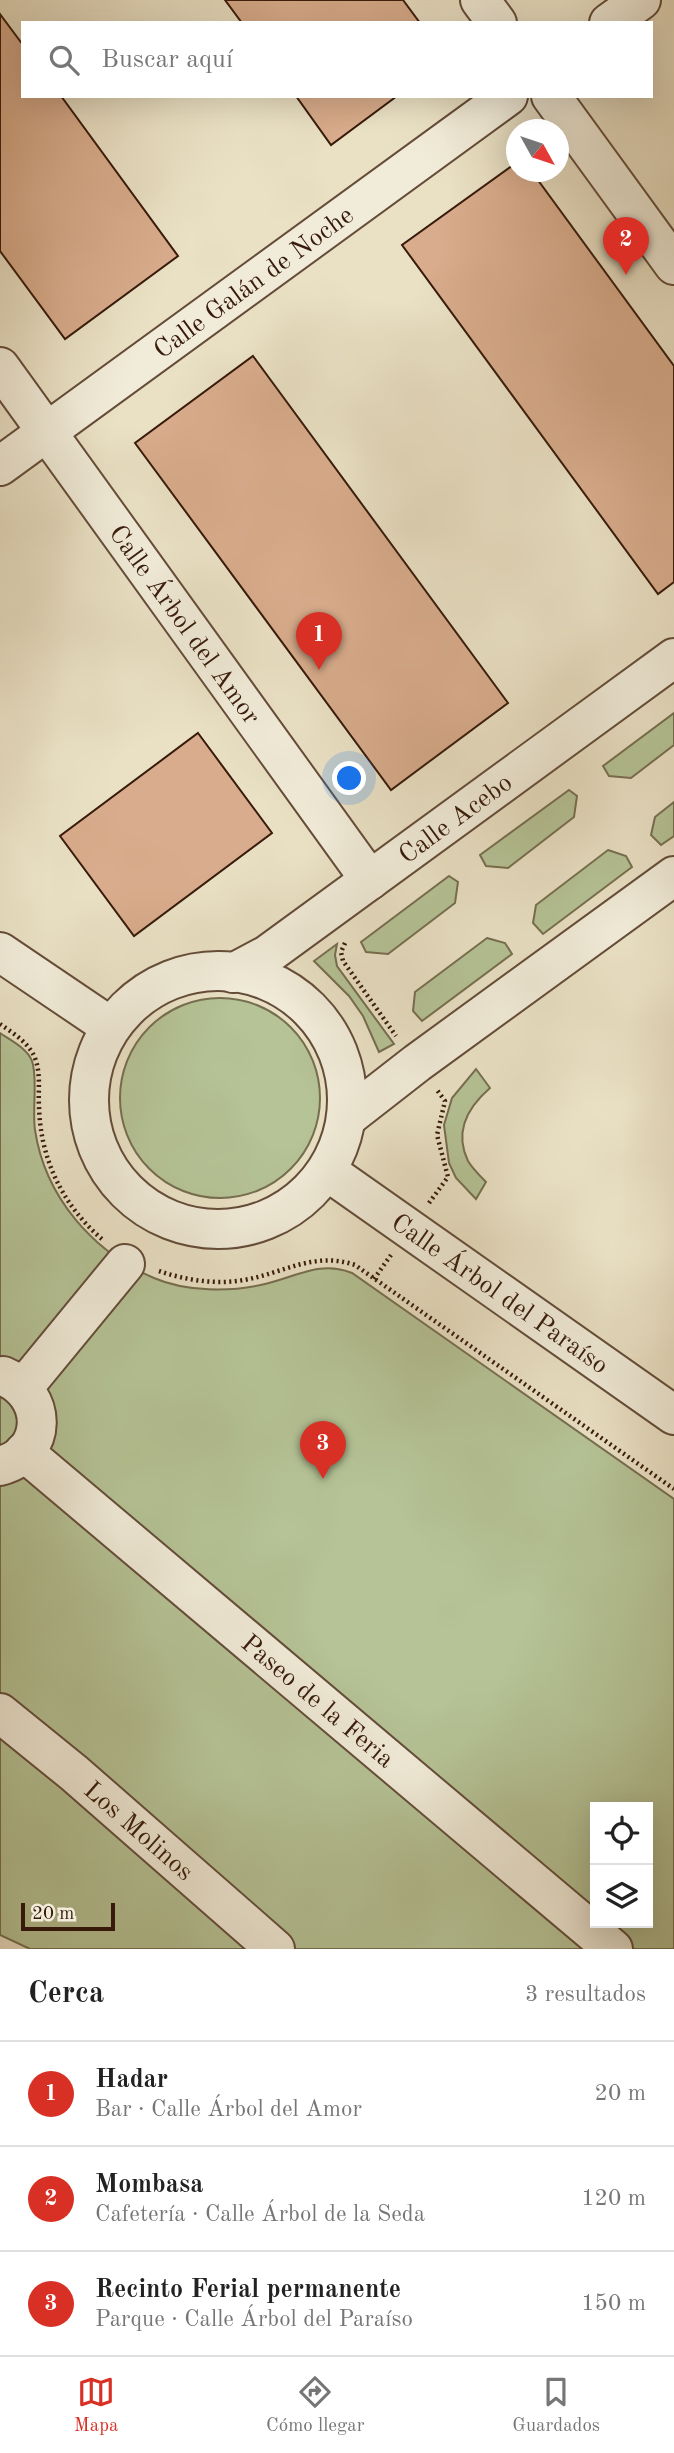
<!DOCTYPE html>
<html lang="es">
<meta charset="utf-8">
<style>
body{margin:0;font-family:"Old Standard TT",serif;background:#f6f6f6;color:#222}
.controls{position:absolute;right:21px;bottom:21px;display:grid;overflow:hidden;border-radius:0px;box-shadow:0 7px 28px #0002}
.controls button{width:63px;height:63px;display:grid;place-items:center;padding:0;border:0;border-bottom:2px solid #e0e0e0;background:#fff;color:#222;font:35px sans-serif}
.compass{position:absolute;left:506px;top:119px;width:63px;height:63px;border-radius:50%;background:#fff;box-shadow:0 7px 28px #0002;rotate:130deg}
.scale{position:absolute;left:21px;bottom:18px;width:94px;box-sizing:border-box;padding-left:7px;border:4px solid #371a0a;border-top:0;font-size:19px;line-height:24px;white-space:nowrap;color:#371a0a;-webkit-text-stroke:5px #f1ecd9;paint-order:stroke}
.you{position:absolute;left:350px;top:779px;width:24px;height:24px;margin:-18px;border:5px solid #fff;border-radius:50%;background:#1a73e8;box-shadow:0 0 0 10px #1a73e833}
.badge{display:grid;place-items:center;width:46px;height:46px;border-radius:50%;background:#d93025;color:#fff;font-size:23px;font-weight:700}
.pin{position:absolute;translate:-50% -58px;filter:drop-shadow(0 2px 4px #0008)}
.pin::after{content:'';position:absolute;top:37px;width:24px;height:21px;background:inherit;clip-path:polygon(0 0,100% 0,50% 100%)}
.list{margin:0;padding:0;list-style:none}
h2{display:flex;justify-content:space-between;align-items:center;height:91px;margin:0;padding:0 28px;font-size:30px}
h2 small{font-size:23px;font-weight:400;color:#767676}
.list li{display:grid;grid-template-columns:46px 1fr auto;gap:21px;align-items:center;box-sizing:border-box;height:105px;padding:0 28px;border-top:2px solid #e0e0e0}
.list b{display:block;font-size:26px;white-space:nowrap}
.list p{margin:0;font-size:23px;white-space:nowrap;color:#767676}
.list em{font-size:23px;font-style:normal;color:#767676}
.icon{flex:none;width:38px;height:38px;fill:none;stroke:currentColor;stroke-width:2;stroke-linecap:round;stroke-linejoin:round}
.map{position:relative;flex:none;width:674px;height:1949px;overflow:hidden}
.search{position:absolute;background:#fff;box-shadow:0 7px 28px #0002;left:21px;right:21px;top:21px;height:77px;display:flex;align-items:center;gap:18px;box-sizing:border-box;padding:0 24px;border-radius:0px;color:#767676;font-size:26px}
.sheet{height:406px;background:#fff}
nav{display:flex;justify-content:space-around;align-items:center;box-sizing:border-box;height:98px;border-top:2px solid #e0e0e0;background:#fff;font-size:19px;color:#767676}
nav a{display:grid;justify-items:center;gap:4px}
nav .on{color:#d93025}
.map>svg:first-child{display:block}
.green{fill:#b5c396;stroke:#766e50;stroke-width:2;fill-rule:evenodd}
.building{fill:#d8ac8c;stroke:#371a0a;stroke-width:2}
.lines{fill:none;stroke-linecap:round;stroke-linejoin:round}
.minor-casing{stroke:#644c39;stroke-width:42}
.path{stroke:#371a0a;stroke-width:4.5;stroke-dasharray:2 3.5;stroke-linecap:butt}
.minor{stroke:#f1ecd9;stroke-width:38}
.labels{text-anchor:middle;stroke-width:7;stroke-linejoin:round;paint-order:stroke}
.street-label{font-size:26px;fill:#371a0a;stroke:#f1ecd9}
</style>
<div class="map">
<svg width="674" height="1949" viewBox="0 0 674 1949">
<rect width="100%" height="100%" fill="#eae1c5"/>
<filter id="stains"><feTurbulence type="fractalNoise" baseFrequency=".00286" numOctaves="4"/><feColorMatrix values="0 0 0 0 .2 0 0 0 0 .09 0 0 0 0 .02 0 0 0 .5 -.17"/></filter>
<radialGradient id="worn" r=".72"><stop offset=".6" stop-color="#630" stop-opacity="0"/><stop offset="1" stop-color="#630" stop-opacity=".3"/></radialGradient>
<g class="green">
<path d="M674,713V745L631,778L609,776L603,766Z"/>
<path d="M569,790L577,796L574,817L508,868L486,866L480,855Z"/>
<path d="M674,802V836L661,845L651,835L655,817Z"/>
<path d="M608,850L626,856L632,867L543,934L533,923L536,905Z"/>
<path d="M449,876L458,882L455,903L388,954L366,952L361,942Z"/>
<path d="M487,938L505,943L512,954L422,1021L413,1011L415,992Z"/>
<path d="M337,944L335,955L337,966L394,1044L379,1052L363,1016L349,996L314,961Z"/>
<circle cx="220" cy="1098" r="100"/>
<path d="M0,1033C10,1040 27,1048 32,1061C38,1077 32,1111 35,1130C45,1197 93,1252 154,1278C186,1292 231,1292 265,1284C296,1277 320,1260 352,1273L674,1499V1949H30L0,1935ZM595,1807H648V1923H595Z"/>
<path d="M476,1069L490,1088C468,1107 454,1132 468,1161C472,1168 480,1176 486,1182L476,1199L456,1178L449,1163L444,1125L452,1098Z"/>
</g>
<g class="building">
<path d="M225,0H403L420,23H242Z"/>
<path d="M0,14L23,45V96H61L178,256L65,339L0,251Z"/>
<path d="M296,96H397L331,145Z"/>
<path d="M516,163V172H532L674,366V582L658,594L402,245Z"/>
<path d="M253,356L508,703L391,790L135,443Z"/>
<path d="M198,733L272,833L134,936L60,836Z"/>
</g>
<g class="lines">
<defs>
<g id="minor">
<path d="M480,0L497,23"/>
<path d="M609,23L641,0"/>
<path d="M551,96L674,265"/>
<path id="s1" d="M0,367L370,880"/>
<path id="s2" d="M0,466L508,96"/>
<path d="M0,952L111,1027"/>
<circle cx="218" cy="1100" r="129"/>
<path id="s3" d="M233,973L267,955L674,658"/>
<path d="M349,1116L417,1063L674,876"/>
<path id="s4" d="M327,1171L674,1415"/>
<path d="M23,1388L125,1264"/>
<path id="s5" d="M24,1452L613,1949"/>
<path d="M0,1466C49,1453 48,1394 3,1376"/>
<path id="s6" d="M0,1713L74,1773L275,1949"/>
</g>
</defs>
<use href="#minor" class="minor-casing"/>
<g class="path">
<path d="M345,943L341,952L343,961L396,1036"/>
<path d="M0,1024C13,1033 29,1043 35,1058C41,1074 38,1090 39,1106C40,1159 63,1206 103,1240"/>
<path d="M429,1203L448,1177L437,1135L445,1101L437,1090"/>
<path d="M159,1271C185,1280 216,1285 244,1280C284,1273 314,1251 355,1265L674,1489"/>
<path d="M374,1279L391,1255"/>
</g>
<use href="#minor" class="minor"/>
</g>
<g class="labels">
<g class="street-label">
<text dy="9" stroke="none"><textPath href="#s2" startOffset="313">Calle Galán de Noche</textPath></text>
<text dy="9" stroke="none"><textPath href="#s1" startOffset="317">Calle Árbol del Amor</textPath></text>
<text dy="9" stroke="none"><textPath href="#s3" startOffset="271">Calle Acebo</textPath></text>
<text dy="9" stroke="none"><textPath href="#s4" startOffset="212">Calle Árbol del Paraíso</textPath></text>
<text dy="9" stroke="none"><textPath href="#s5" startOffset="385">Paseo de la Feria</textPath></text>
<text dy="9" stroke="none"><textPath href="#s6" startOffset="182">Los Molinos</textPath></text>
</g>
</g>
<rect width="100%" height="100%" filter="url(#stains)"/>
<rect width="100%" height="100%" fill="url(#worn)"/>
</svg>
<div class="controls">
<button><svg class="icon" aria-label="locate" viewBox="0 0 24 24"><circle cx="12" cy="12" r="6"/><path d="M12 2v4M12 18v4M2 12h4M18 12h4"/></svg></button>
<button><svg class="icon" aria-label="layers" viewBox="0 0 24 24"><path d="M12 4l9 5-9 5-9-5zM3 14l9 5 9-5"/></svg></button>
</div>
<svg class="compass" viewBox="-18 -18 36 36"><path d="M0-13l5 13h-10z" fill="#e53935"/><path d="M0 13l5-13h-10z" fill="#767676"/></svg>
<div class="scale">20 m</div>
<div class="you"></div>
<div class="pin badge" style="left:319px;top:670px">1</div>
<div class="pin badge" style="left:626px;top:275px">2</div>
<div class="pin badge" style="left:323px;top:1479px">3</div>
<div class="search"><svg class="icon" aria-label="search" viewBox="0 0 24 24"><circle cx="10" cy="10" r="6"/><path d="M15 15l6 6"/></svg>Buscar aquí</div>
</div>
<section class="sheet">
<h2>Cerca<small>3 resultados</small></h2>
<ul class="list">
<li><span class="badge">1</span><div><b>Hadar</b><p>Bar · Calle Árbol del Amor</p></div><em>20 m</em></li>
<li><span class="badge">2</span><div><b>Mombasa</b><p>Cafetería · Calle Árbol de la Seda</p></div><em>120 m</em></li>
<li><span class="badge">3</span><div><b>Recinto Ferial permanente</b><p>Parque · Calle Árbol del Paraíso</p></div><em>150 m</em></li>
</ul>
</section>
<nav>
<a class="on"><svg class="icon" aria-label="map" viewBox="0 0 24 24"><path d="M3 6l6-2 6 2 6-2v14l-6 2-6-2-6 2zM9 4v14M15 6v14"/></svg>Mapa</a>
<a><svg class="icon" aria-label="directions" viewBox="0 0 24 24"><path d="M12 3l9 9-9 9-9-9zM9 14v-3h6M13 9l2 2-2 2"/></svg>Cómo llegar</a>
<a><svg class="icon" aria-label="saved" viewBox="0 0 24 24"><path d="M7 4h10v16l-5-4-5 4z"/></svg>Guardados</a>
</nav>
